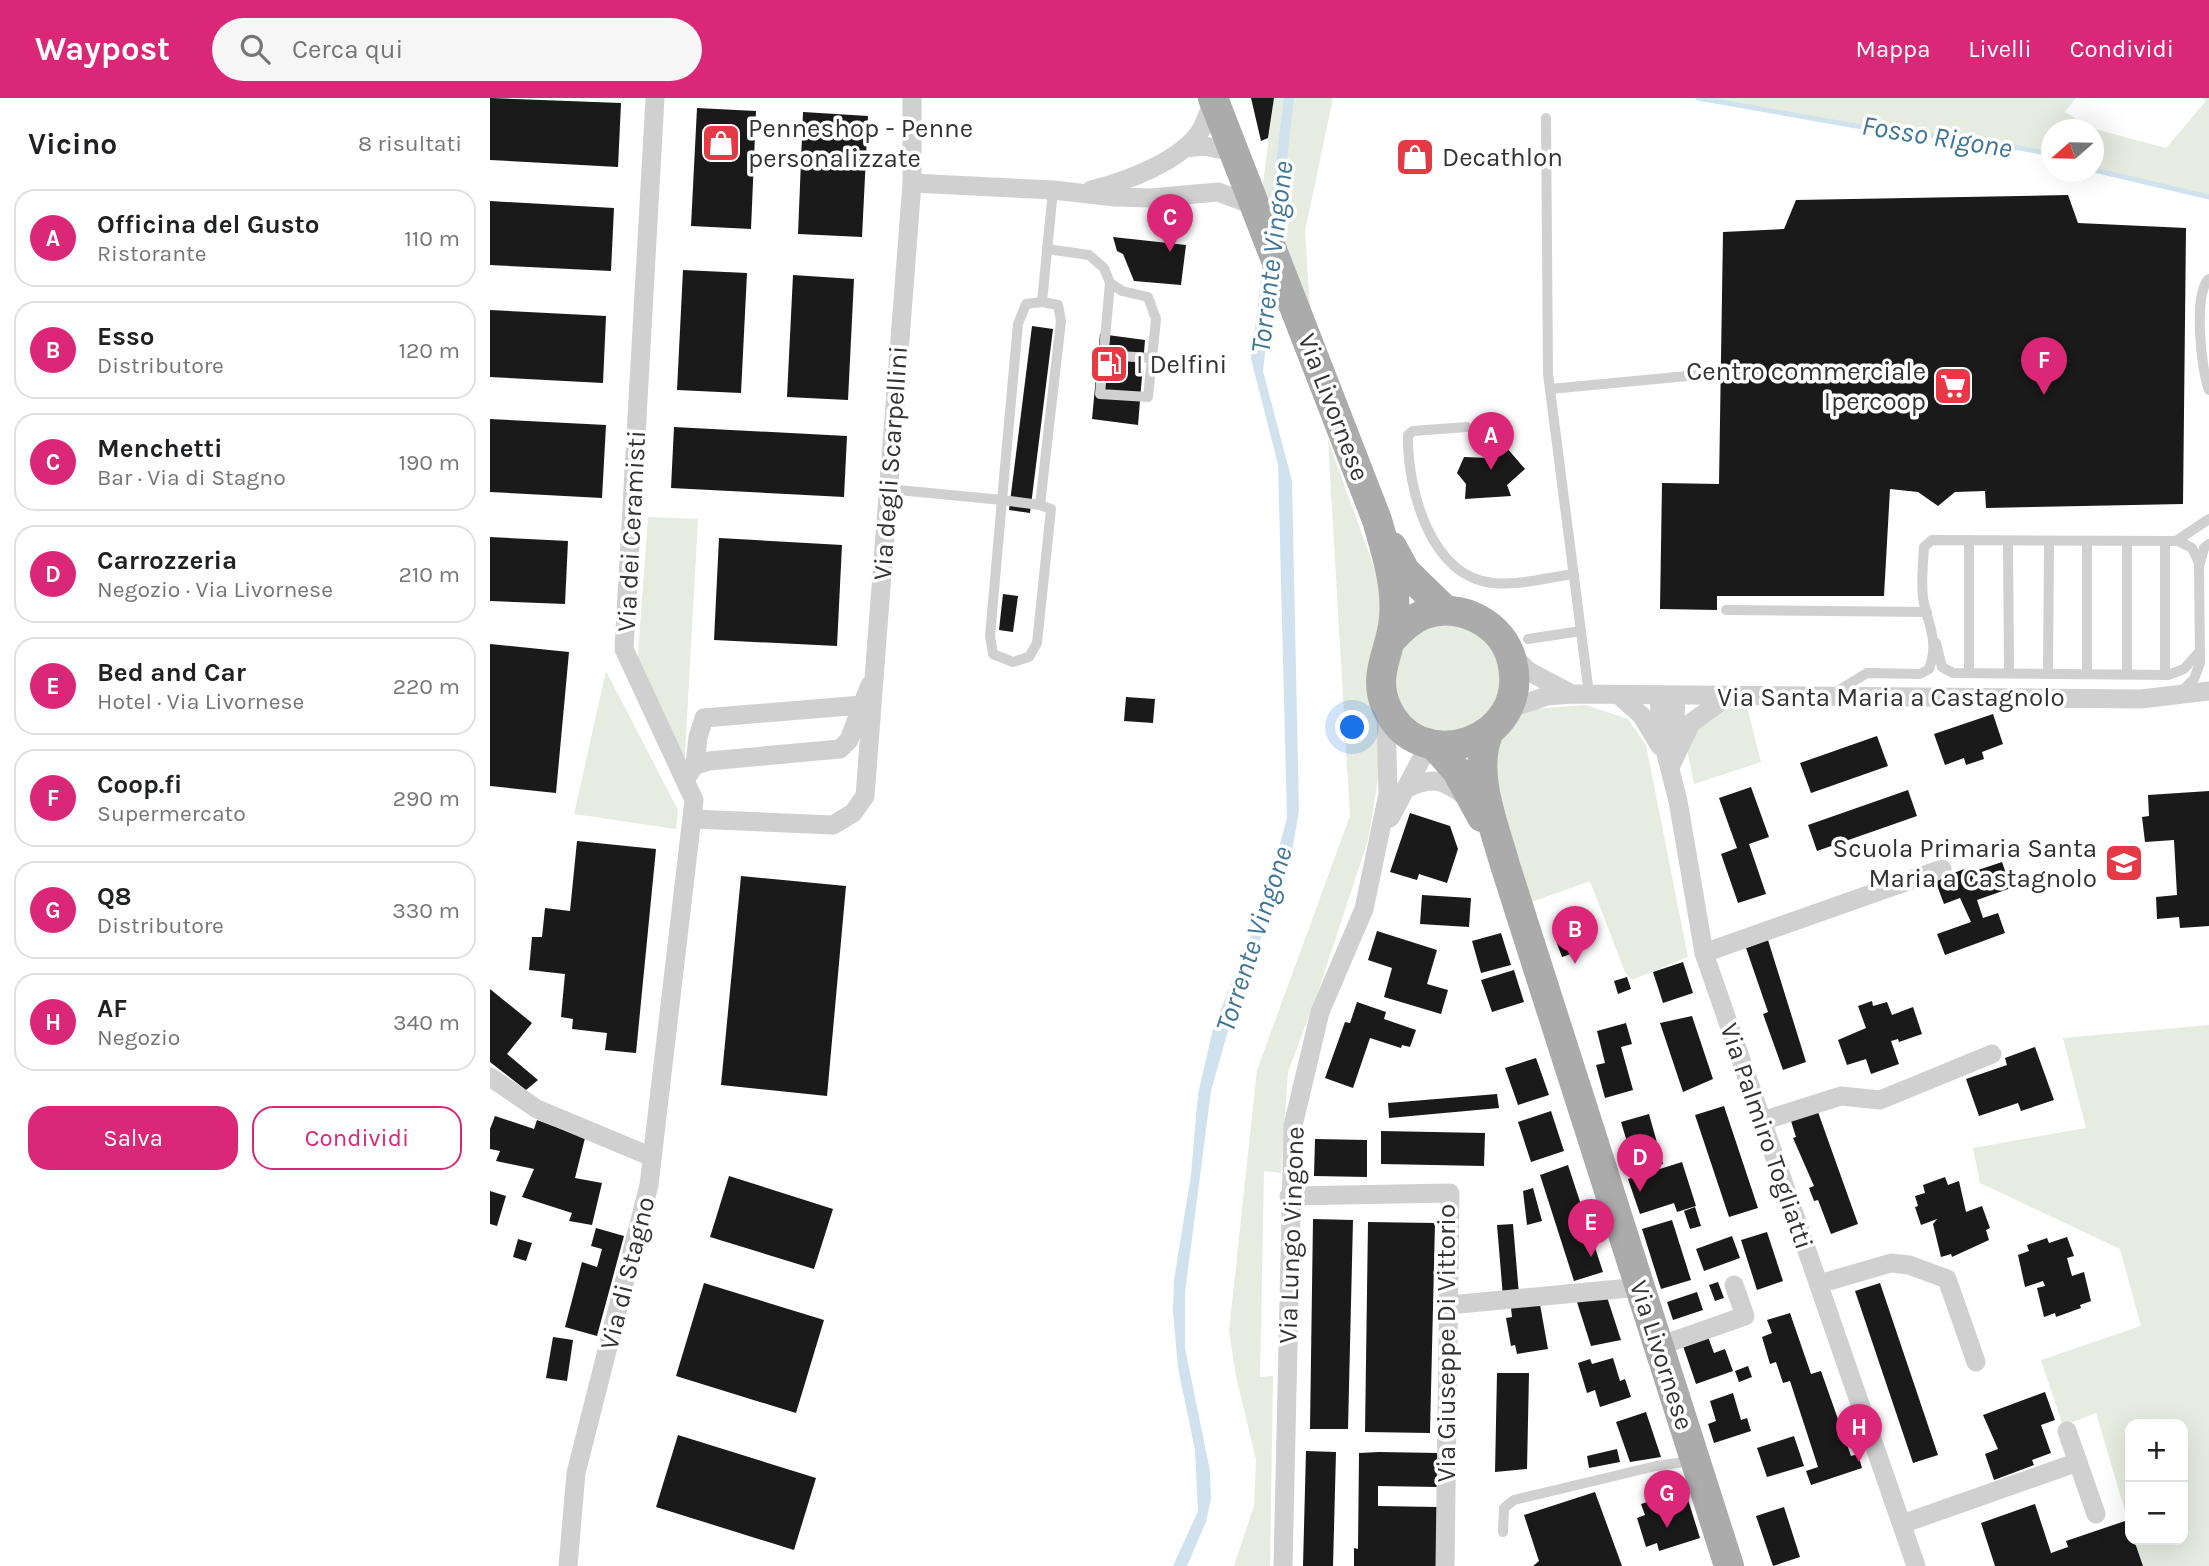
<!DOCTYPE html>
<html lang="it">
<meta charset="utf-8">
<style>
body{margin:0;font-family:Karla,sans-serif;background:#f6f6f6;color:#202124}
.controls{position:absolute;right:21px;bottom:21px;display:grid;overflow:hidden;border-radius:14px;box-shadow:0 7px 28px #0002}
.controls button{width:63px;height:63px;display:grid;place-items:center;padding:0;border:0;border-bottom:2px solid #e0e0e0;background:#fff;color:#202124;font:35px sans-serif}
.compass{position:absolute;left:1551px;top:21px;width:63px;height:63px;border-radius:50%;background:#fff;box-shadow:0 7px 28px #0002;rotate:250deg}
.you{position:absolute;left:863px;top:630px;width:24px;height:24px;margin:-18px;border:5px solid #fff;border-radius:50%;background:#1a73e8;box-shadow:0 0 0 10px #1a73e833}
.badge{display:grid;place-items:center;width:46px;height:46px;border-radius:50%;background:#db2777;color:#fff;font-size:23px;font-weight:700}
.pin{position:absolute;translate:-50% -58px;filter:drop-shadow(0 2px 4px #0008)}
.pin::after{content:'';position:absolute;top:37px;width:24px;height:21px;background:inherit;clip-path:polygon(0 0,100% 0,50% 100%)}
.list{margin:0;padding:0;list-style:none}
h2{display:flex;justify-content:space-between;align-items:center;height:91px;margin:0;padding:0 28px;font-size:30px}
h2 small{font-size:23px;font-weight:400;color:#757577}
.list li{display:grid;grid-template-columns:46px 1fr auto;gap:21px;align-items:center;box-sizing:border-box;height:98px;margin:0 14px 14px;padding:0 14px;border:2px solid #e0e0e0;border-radius:21px}
.list b{display:block;font-size:26px;white-space:nowrap}
.list p{margin:0;font-size:23px;white-space:nowrap;color:#757577}
.list em{font-size:23px;font-style:normal;color:#757577}
.actions{display:flex;gap:14px;padding:21px 28px}
.actions a{flex:1;padding:16px 0;border:2px solid #db2777;border-radius:21px;text-align:center;font-size:24px;color:#db2777}
.actions .main{background:#db2777;color:#fff}
.icon{flex:none;width:38px;height:38px;fill:none;stroke:currentColor;stroke-width:2;stroke-linecap:round;stroke-linejoin:round}
.map{position:relative;flex:none;width:1719px;height:1468px;overflow:hidden}
header{display:flex;align-items:center;gap:42px;box-sizing:border-box;height:98px;padding:0 35px;background:#db2777;color:#fff}
header strong{font-size:33px}
nav{display:flex;gap:38px;margin-inline-start:auto;font-size:24px}
.search{width:490px;height:63px;background:#f6f6f6;display:flex;align-items:center;gap:18px;box-sizing:border-box;padding:0 24px;border-radius:38px;color:#757577;font-size:26px}
main{display:flex}
aside{flex:1;background:#fff}
.map>svg:first-child{display:block}
.green{fill:#e6ecdf}
.water{fill:#cfe2ee}
.lines{fill:none;stroke-linecap:round;stroke-linejoin:round}
.stream{stroke:#cfe2ee;stroke-width:5}
.building{fill:#1a1a1a}
.lane{stroke:#d0d0d0;stroke-width:10}
.street{stroke:#d0d0d0;stroke-width:19}
.primary{stroke:#ababab;stroke-width:30}
.labels{text-anchor:middle;stroke-width:7;stroke-linejoin:round;paint-order:stroke}
.poi-label{font-size:26px;fill:#333;stroke:#fff;text-anchor:start}
.street-label{font-size:26px;fill:#333;stroke:#fff}
.water-label{font-size:28px;font-style:italic;fill:#3f7597;stroke:#fff}
</style>
<header>
<strong>Waypost</strong>
<div class="search"><svg class="icon" aria-label="search" viewBox="0 0 24 24"><circle cx="10" cy="10" r="6"/><path d="M15 15l6 6"/></svg>Cerca qui</div>
<nav><a>Mappa</a><a>Livelli</a><a>Condividi</a></nav>
</header>
<main>
<aside>
<h2>Vicino<small>8 risultati</small></h2>
<ul class="list">
<li><span class="badge">A</span><div><b>Officina del Gusto</b><p>Ristorante</p></div><em>110 m</em></li>
<li><span class="badge">B</span><div><b>Esso</b><p>Distributore</p></div><em>120 m</em></li>
<li><span class="badge">C</span><div><b>Menchetti</b><p>Bar · Via di Stagno</p></div><em>190 m</em></li>
<li><span class="badge">D</span><div><b>Carrozzeria</b><p>Negozio · Via Livornese</p></div><em>210 m</em></li>
<li><span class="badge">E</span><div><b>Bed and Car</b><p>Hotel · Via Livornese</p></div><em>220 m</em></li>
<li><span class="badge">F</span><div><b>Coop.fi</b><p>Supermercato</p></div><em>290 m</em></li>
<li><span class="badge">G</span><div><b>Q8</b><p>Distributore</p></div><em>330 m</em></li>
<li><span class="badge">H</span><div><b>AF</b><p>Negozio</p></div><em>340 m</em></li>
</ul>
<div class="actions"><a class="main">Salva</a><a>Condividi</a></div>
</aside>
<div class="map">
<svg width="1719" height="1468" viewBox="0 0 1719 1468">
<rect width="100%" height="100%" fill="#fff"/>
<g class="green">
<path d="M784,0H843L815,133L823,258L769,117Z"/>
<path d="M1208,0H1586L1575,14L1601,30L1676,50L1716,3L1712,0H1719V99L1604,72V32H1562L1561,56L1502,45L1366,28Z"/>
<path d="M838,342L893,494L886,613L890,670L878,742L827,897L798,974L791,1075L774,1073L770,1279L783,1278L780,1468H744L764,1408L766,1362L746,1278L739,1233L767,972L860,718Z"/>
<path d="M158,419L208,421L194,674L147,571Z"/>
<circle cx="957" cy="580" r="53"/>
<path d="M116,573L188,712L186,731L84,716Z"/>
<path d="M1096,607L1138,621L1156,647L1198,859L1142,882L1135,874L1100,783L1039,805L1004,693V645L1029,617L1043,611Z"/>
<path d="M1257,609L1271,664L1204,686L1197,651L1203,636L1234,610Z"/>
<path d="M1719,927V1468H1653L1644,1442H1693V1326H1640V1430L1606,1315L1573,1328L1551,1262L1651,1228L1630,1151L1490,1085L1483,1050L1596,1030L1573,940Z"/>
</g>
<path class="water" d="M794,0H804L773,273L802,383L809,713L800,765L747,901L721,993L695,1195V1250L720,1373L721,1400L716,1424L697,1468H683L708,1413L705,1352L688,1270L683,1213L684,1182L701,1077L708,996L723,931L774,805L797,720L788,366L761,261Z"/>
<g class="lines">
<g class="stream">
<path d="M1208,0L1366,28L1502,45L1562,56"/>
<path d="M1604,72L1719,99"/>
</g>
</g>
<g class="building">
<path d="M0,0L131,5L128,69L0,62Z"/>
<path d="M761,0H784L778,40L771,43Z"/>
<path d="M207,10L266,13L261,131L201,128Z"/>
<path d="M313,14L378,18L372,139L308,136Z"/>
<path d="M1578,97L1588,125L1696,130L1693,406L1496,410L1495,393L1465,394L1448,408L1428,394L1400,391L1394,498H1227V512L1170,511L1172,385L1229,386L1233,134L1294,131L1306,102Z"/>
<path d="M0,103L124,110L121,173L0,167Z"/>
<path d="M623,139L696,147L691,187L644,183L633,156L627,153Z"/>
<path d="M193,172L257,175L251,295L187,292Z"/>
<path d="M303,177L364,181L358,302L297,299Z"/>
<path d="M0,212L116,218L113,285L0,279Z"/>
<path d="M542,228L563,231L540,415L519,412Z"/>
<path d="M610,236L655,242L648,327L602,321Z"/>
<path d="M0,321L116,327L112,400L0,394Z"/>
<path d="M184,329L357,338L354,399L181,390Z"/>
<path d="M1016,349L1035,371L1017,387L1021,398L975,401L976,386L967,375L974,359L1001,360L1002,356L1008,358Z"/>
<path d="M0,439L78,443L75,506L0,503Z"/>
<path d="M229,440L352,447L347,548L224,542Z"/>
<path d="M513,496L528,498L523,534L509,532Z"/>
<path d="M0,546L79,554L66,695L0,688Z"/>
<path d="M636,599L665,601L663,625L634,623Z"/>
<path d="M1503,616L1513,646L1492,654L1494,661L1476,667L1474,660L1455,667L1444,636Z"/>
<path d="M1387,638L1398,668L1321,695L1310,665Z"/>
<path d="M1261,689L1279,739L1259,746L1276,796L1248,805L1231,756L1247,750L1229,700Z"/>
<path d="M1418,692L1427,718L1327,753L1318,727Z"/>
<path d="M1719,693V828L1690,830L1689,819L1667,821L1666,799L1687,797L1684,742L1655,744L1652,719L1659,718L1658,697Z"/>
<path d="M920,715L960,728L968,751L957,785L929,776L927,782L900,774Z"/>
<path d="M87,743L166,751L146,955L115,952L117,935L82,931L83,921L71,919L75,876L39,872L42,839H52L55,810L80,813Z"/>
<path d="M1512,764L1521,790L1487,802L1493,820L1508,815L1515,835L1455,857L1447,836L1481,824L1470,800L1454,806L1445,782L1477,770L1479,775Z"/>
<path d="M251,778L356,788L337,998L231,987Z"/>
<path d="M932,797L981,800L979,829L930,826Z"/>
<path d="M887,833L947,852L937,886L958,892L951,916L894,899L902,870L878,862Z"/>
<path d="M1011,835L1021,867L991,875L982,843Z"/>
<path d="M1082,838L1087,854L1072,859L1066,843Z"/>
<path d="M1278,842L1316,964L1293,972L1273,916L1278,914L1256,850Z"/>
<path d="M1193,864L1203,895L1173,905L1163,874Z"/>
<path d="M1024,872L1034,904L1002,914L991,882Z"/>
<path d="M1137,879L1141,891L1128,896L1124,883Z"/>
<path d="M0,891L42,925L17,956L48,982L36,992L0,964Z"/>
<path d="M1382,903L1383,908L1397,904L1402,917L1423,909L1432,936L1409,944L1408,941L1401,943L1409,966L1381,976L1376,961L1357,967L1348,942L1376,930L1368,908Z"/>
<path d="M867,904L896,914L894,921L926,932L920,949L912,947L911,950L880,940L863,990L835,980L855,924L860,925Z"/>
<path d="M1202,918L1223,981L1193,994L1170,925Z"/>
<path d="M1136,925L1142,946L1131,949L1143,992L1115,1000L1106,967L1115,965L1107,933Z"/>
<path d="M1545,949L1564,1002L1531,1013L1528,1005L1489,1018L1476,981L1517,967L1515,960Z"/>
<path d="M1046,960L1059,997L1028,1007L1015,970Z"/>
<path d="M1007,996L1009,1010L899,1020L898,1005Z"/>
<path d="M1234,1008L1268,1110L1239,1119L1205,1017Z"/>
<path d="M1061,1013L1074,1053L1041,1064L1028,1024Z"/>
<path d="M1328,1014L1368,1126L1341,1136L1328,1102L1324,1103L1319,1090L1324,1088L1303,1040L1306,1039L1301,1023Z"/>
<path d="M1159,1016L1173,1066L1146,1074L1131,1024Z"/>
<path d="M5,1018L44,1031L47,1022L95,1040L85,1080L112,1085L102,1127L79,1123L82,1115L32,1099L44,1071L6,1063L10,1053L0,1051V1031Z"/>
<path d="M891,1033L995,1035L994,1068L891,1066Z"/>
<path d="M825,1041L877,1042V1079L824,1078Z"/>
<path d="M1192,1064L1206,1108L1187,1114L1184,1105L1150,1116L1138,1081Z"/>
<path d="M1078,1067L1113,1174L1084,1183L1050,1077Z"/>
<path d="M239,1078L343,1111L324,1171L220,1139Z"/>
<path d="M1455,1079L1458,1087L1469,1083L1476,1114L1492,1108L1500,1130L1496,1132L1499,1142L1462,1159L1461,1156L1451,1159L1443,1126L1447,1121L1431,1127L1425,1109L1428,1108L1425,1098L1435,1095L1433,1087Z"/>
<path d="M1043,1090L1052,1123L1037,1127L1033,1093Z"/>
<path d="M0,1093L16,1098L7,1128L0,1126Z"/>
<path d="M1205,1109L1211,1128L1200,1131L1194,1113Z"/>
<path d="M823,1121L863,1122L858,1331H820Z"/>
<path d="M1182,1122L1201,1182L1171,1191L1152,1131Z"/>
<path d="M878,1124L945,1125L940,1335L875,1334Z"/>
<path d="M1023,1126L1029,1197L1013,1199L1007,1127Z"/>
<path d="M106,1130L134,1138L107,1238L75,1229L92,1164L107,1169L112,1151L101,1148Z"/>
<path d="M1277,1134L1293,1183L1267,1192L1251,1142Z"/>
<path d="M1242,1138L1250,1160L1214,1173L1206,1151Z"/>
<path d="M1577,1139L1584,1158L1577,1160L1582,1178L1594,1174L1601,1203L1590,1207L1591,1210L1566,1219L1565,1215L1554,1219L1547,1190L1555,1188L1553,1183L1535,1189L1528,1157L1539,1153L1537,1147L1557,1140L1559,1145Z"/>
<path d="M28,1141L42,1145L36,1163L23,1159Z"/>
<path d="M1228,1184L1234,1200L1225,1203L1219,1187Z"/>
<path d="M214,1185L334,1222L306,1315L186,1278Z"/>
<path d="M1390,1185L1448,1357L1423,1365L1365,1193Z"/>
<path d="M1207,1194L1213,1212L1183,1222L1177,1204Z"/>
<path d="M1116,1196L1131,1242L1101,1248L1086,1201Z"/>
<path d="M1049,1201L1058,1251L1027,1256L1025,1247L1021,1248L1016,1220L1022,1219L1021,1210Z"/>
<path d="M1300,1215L1321,1276L1331,1273L1361,1358L1368,1356L1372,1370L1321,1387L1316,1373L1328,1369L1300,1283L1293,1285L1286,1264L1280,1266L1272,1239L1282,1235L1277,1222Z"/>
<path d="M63,1239L83,1242L77,1283L56,1280Z"/>
<path d="M1218,1239L1224,1255L1235,1251L1243,1273L1206,1286L1193,1248Z"/>
<path d="M1123,1260L1130,1283L1135,1281L1141,1299L1110,1309L1105,1292L1097,1295L1088,1265L1100,1261L1102,1266Z"/>
<path d="M1258,1268L1262,1279L1249,1284L1245,1273Z"/>
<path d="M1007,1275H1039L1037,1371L1005,1374Z"/>
<path d="M1555,1294L1565,1322L1551,1327L1561,1355L1542,1362L1544,1367L1504,1382L1495,1356L1508,1351L1493,1317Z"/>
<path d="M1243,1295L1251,1322L1257,1320L1261,1333L1224,1345L1218,1326L1226,1323L1220,1303Z"/>
<path d="M1156,1314L1171,1359L1140,1364L1126,1324Z"/>
<path d="M188,1337L326,1380L304,1452L166,1409Z"/>
<path d="M1304,1338L1314,1368L1277,1379L1267,1350Z"/>
<path d="M1127,1351L1130,1364L1099,1370L1097,1358Z"/>
<path d="M816,1353L846,1354L843,1468H813Z"/>
<path d="M889,1354L949,1355L948,1389L888,1388V1408L947,1409V1468H864V1450L868,1451L869,1355Z"/>
<path d="M1195,1392L1210,1440L1169,1453L1167,1445L1156,1449L1147,1420L1155,1417L1151,1406Z"/>
<path d="M1105,1394L1132,1468H1043L1049,1463L1034,1417Z"/>
<path d="M1545,1406L1561,1455L1578,1449L1576,1443L1638,1422L1640,1442H1644L1653,1468H1505L1491,1425Z"/>
<path d="M1294,1409L1310,1459L1283,1468L1266,1418Z"/>
</g>
<g class="lines">
<g class="lane">
<path d="M1056,20L1058,276L1099,596"/>
<path d="M557,151L599,157L614,170L620,185L610,296L658,299L662,260L613,257"/>
<path d="M1719,181C1703,194 1711,272 1719,292"/>
<path d="M620,185L632,193L658,199L666,221L662,260"/>
<path d="M552,204L563,92"/>
<path d="M1060,291L1208,277"/>
<path d="M977,329L923,333L918,337C917,390 940,479 1003,485C1028,488 1059,479 1084,476"/>
<path d="M398,391L512,402L500,538L503,556L523,564L539,559L547,545L561,411L550,407L571,223L568,207L552,204L536,206L528,226L512,402L550,407"/>
<path d="M1479,442V574"/>
<path d="M1518,443L1519,574"/>
<path d="M1597,443V576"/>
<path d="M1637,443V576"/>
<path d="M1686,443L1719,421"/>
<path d="M1710,465L1714,450L1719,446"/>
<path d="M1236,512L1437,514"/>
<path d="M1038,541L1091,533"/>
<path d="M1446,545L1452,569L1463,575L1678,577L1694,571L1709,554"/>
<path d="M1558,575L1559,443"/>
<path d="M1675,577V443"/>
<path d="M1346,594L1377,575L1430,576L1439,571C1450,542 1437,525 1433,500C1431,484 1433,465 1434,449L1442,442L1688,443L1702,450L1709,465L1710,565L1704,581L1691,594"/>
<path d="M1013,1434L1014,1410L1024,1402L1166,1368L1201,1363"/>
</g>
<g class="street">
<path d="M422,0V85L563,92L625,99L660,100L728,94L766,108"/>
<path d="M695,50L714,48L744,54"/>
<path d="M601,92C635,84 692,63 711,32C716,23 719,12 724,2"/>
<path d="M1021,555L1038,573L1078,594"/>
<path d="M1129,597L1152,618L1170,648"/>
<path d="M1169,597L1171,636L1188,703L1214,855L1426,1468"/>
<path d="M1018,611L1057,598L1083,596L1651,601L1719,593"/>
<path d="M1184,649L1186,597"/>
<path d="M205,667L208,639L214,620L372,607L380,587"/>
<path d="M1181,667L1201,625L1238,598"/>
<path d="M198,677L205,667L219,663L350,651L359,642L372,607"/>
<path d="M915,691C942,678 953,681 976,699"/>
<path d="M900,720L934,656L944,647"/>
<path d="M202,721L343,727L363,715L375,698L422,85"/>
<path d="M1214,855L1452,771"/>
<path d="M0,979L47,1011L162,1059"/>
<path d="M1272,1023L1351,998L1390,1002L1502,956"/>
<path d="M799,1098L960,1095L955,1468"/>
<path d="M1329,1186L1401,1165L1419,1167L1457,1181L1486,1264"/>
<path d="M959,1207L1150,1189"/>
<path d="M1169,1248L1255,1218L1244,1187"/>
<path d="M1577,1333L1606,1416"/>
<path d="M1412,1426L1588,1364"/>
<path d="M78,1468L86,1375L159,1087L204,702L134,551L165,0"/>
<path d="M793,1468L803,1028L830,914L874,811L898,696L896,613"/>
</g>
<g class="primary">
<path d="M723,0L887,422C896,454 907,486 904,520C902,551 882,576 896,608C928,682 1042,644 1022,563C1013,526 971,504 935,516C921,521 911,531 902,541"/>
<path d="M902,449L915,473L955,512"/>
<path d="M998,636C982,676 1004,727 1015,767L1239,1468"/>
<path d="M944,647L967,673L992,719"/>
</g>
</g>
<defs>
<symbol id="shop-square" viewBox="-11 -11 22 22"><rect x="-9" y="-9" width="18" height="18" rx="4" fill="#e63946" stroke="#fff"/><path d="M-5-2.5h2.3a2.7 3.5 0 0 1 5.4 0H5L5.5 6h-11ZM-1.5-2.5h3a1.5 2.3 0 0 0-3 0Z" fill="#fff"/></symbol>
<symbol id="fuel-square" viewBox="-11 -11 22 22"><rect x="-9" y="-9" width="18" height="18" rx="4" fill="#e63946" stroke="#fff"/><path d="M-5.5-6h7V0h2V4h1.3V-2.5L3-4.5l.8-.8L6-3V5H2.5V1h-1V6h-7ZM-4.2-4.7v3.2H.2V-4.7Z" fill="#fff"/></symbol>
<symbol id="supermarket-square" viewBox="-11 -11 22 22"><rect x="-9" y="-9" width="18" height="18" rx="4" fill="#e63946" stroke="#fff"/><path d="M-6-5.5h2.5l.6 2H6L4.5 2H-2.5L-4.4-4H-6ZM-1.5 3.2a1.3 1.3 0 1 0 .1 0ZM3 3.2a1.3 1.3 0 1 0 .1 0Z" fill="#fff"/></symbol>
<symbol id="school-square" viewBox="-11 -11 22 22"><rect x="-9" y="-9" width="18" height="18" rx="4" fill="#e63946" stroke="#fff"/><path d="M0-5L7-2L0 1L-7-2ZM-4 1L0 2.5L4 1V4Q0 6-4 4Z" fill="#fff"/></symbol>
</defs>
<g fill-rule="evenodd">
<use href="#shop-square" x="209" y="23" width="44" height="44"/>
<use href="#shop-square" x="903" y="37" width="44" height="44"/>
<use href="#fuel-square" x="597" y="244" width="44" height="44"/>
<use href="#supermarket-square" x="1441" y="266" width="44" height="44"/>
<use href="#school-square" x="1612" y="743" width="44" height="44"/>
</g>
<g class="labels">
<g class="poi-label">
<text x="258" y="39">Penneshop - Penne<tspan x="258" dy="30">personalizzate</tspan></text>
<text x="952" y="68">Decathlon</text>
<text x="646" y="275">I Delfini</text>
<text x="1436" y="282" text-anchor="end">Centro commerciale<tspan x="1436" dy="30">Ipercoop</tspan></text>
<text x="1607" y="759" text-anchor="end">Scuola Primaria Santa<tspan x="1607" dy="30">Maria a Castagnolo</tspan></text>
</g>
<g class="street-label">
<text transform="translate(844 309) rotate(69)" y="9">Via Livornese</text>
<text transform="translate(400 365) rotate(-86)" y="9">Via degli Scarpellini</text>
<text transform="translate(141 433) rotate(-87)" y="9">Via dei Ceramisti</text>
<text x="1401" y="608">Via Santa Maria a Castagnolo</text>
<text transform="translate(1277 1038) rotate(71)" y="9">Via Palmiro Togliatti</text>
<text transform="translate(801 1137) rotate(-88)" y="9">Via Lungo Vingone</text>
<text transform="translate(137 1175) rotate(-76)" y="9">Via di Stagno</text>
<text transform="translate(956 1245) rotate(-90)" y="9">Via Giuseppe Di Vittorio</text>
<text transform="translate(1172 1257) rotate(72)" y="9">Via Livornese</text>
</g>
<g class="water-label">
<text transform="translate(1447 38) rotate(9)" y="10">Fosso Rigone</text>
<text transform="translate(781 159) rotate(-83)" y="10">Torrente Vingone</text>
<text transform="translate(763 841) rotate(-72)" y="10">Torrente Vingone</text>
</g>
</g>
</svg>
<div class="controls">
<button>+</button>
<button>−</button>
</div>
<svg class="compass" viewBox="-18 -18 36 36"><path d="M0-13l5 13h-10z" fill="#e53935"/><path d="M0 13l5-13h-10z" fill="#757577"/></svg>
<div class="you"></div>
<div class="pin badge" style="left:1001px;top:372px">A</div>
<div class="pin badge" style="left:1085px;top:866px">B</div>
<div class="pin badge" style="left:680px;top:154px">C</div>
<div class="pin badge" style="left:1150px;top:1094px">D</div>
<div class="pin badge" style="left:1101px;top:1159px">E</div>
<div class="pin badge" style="left:1554px;top:297px">F</div>
<div class="pin badge" style="left:1177px;top:1430px">G</div>
<div class="pin badge" style="left:1369px;top:1364px">H</div>
</div>
</main>
